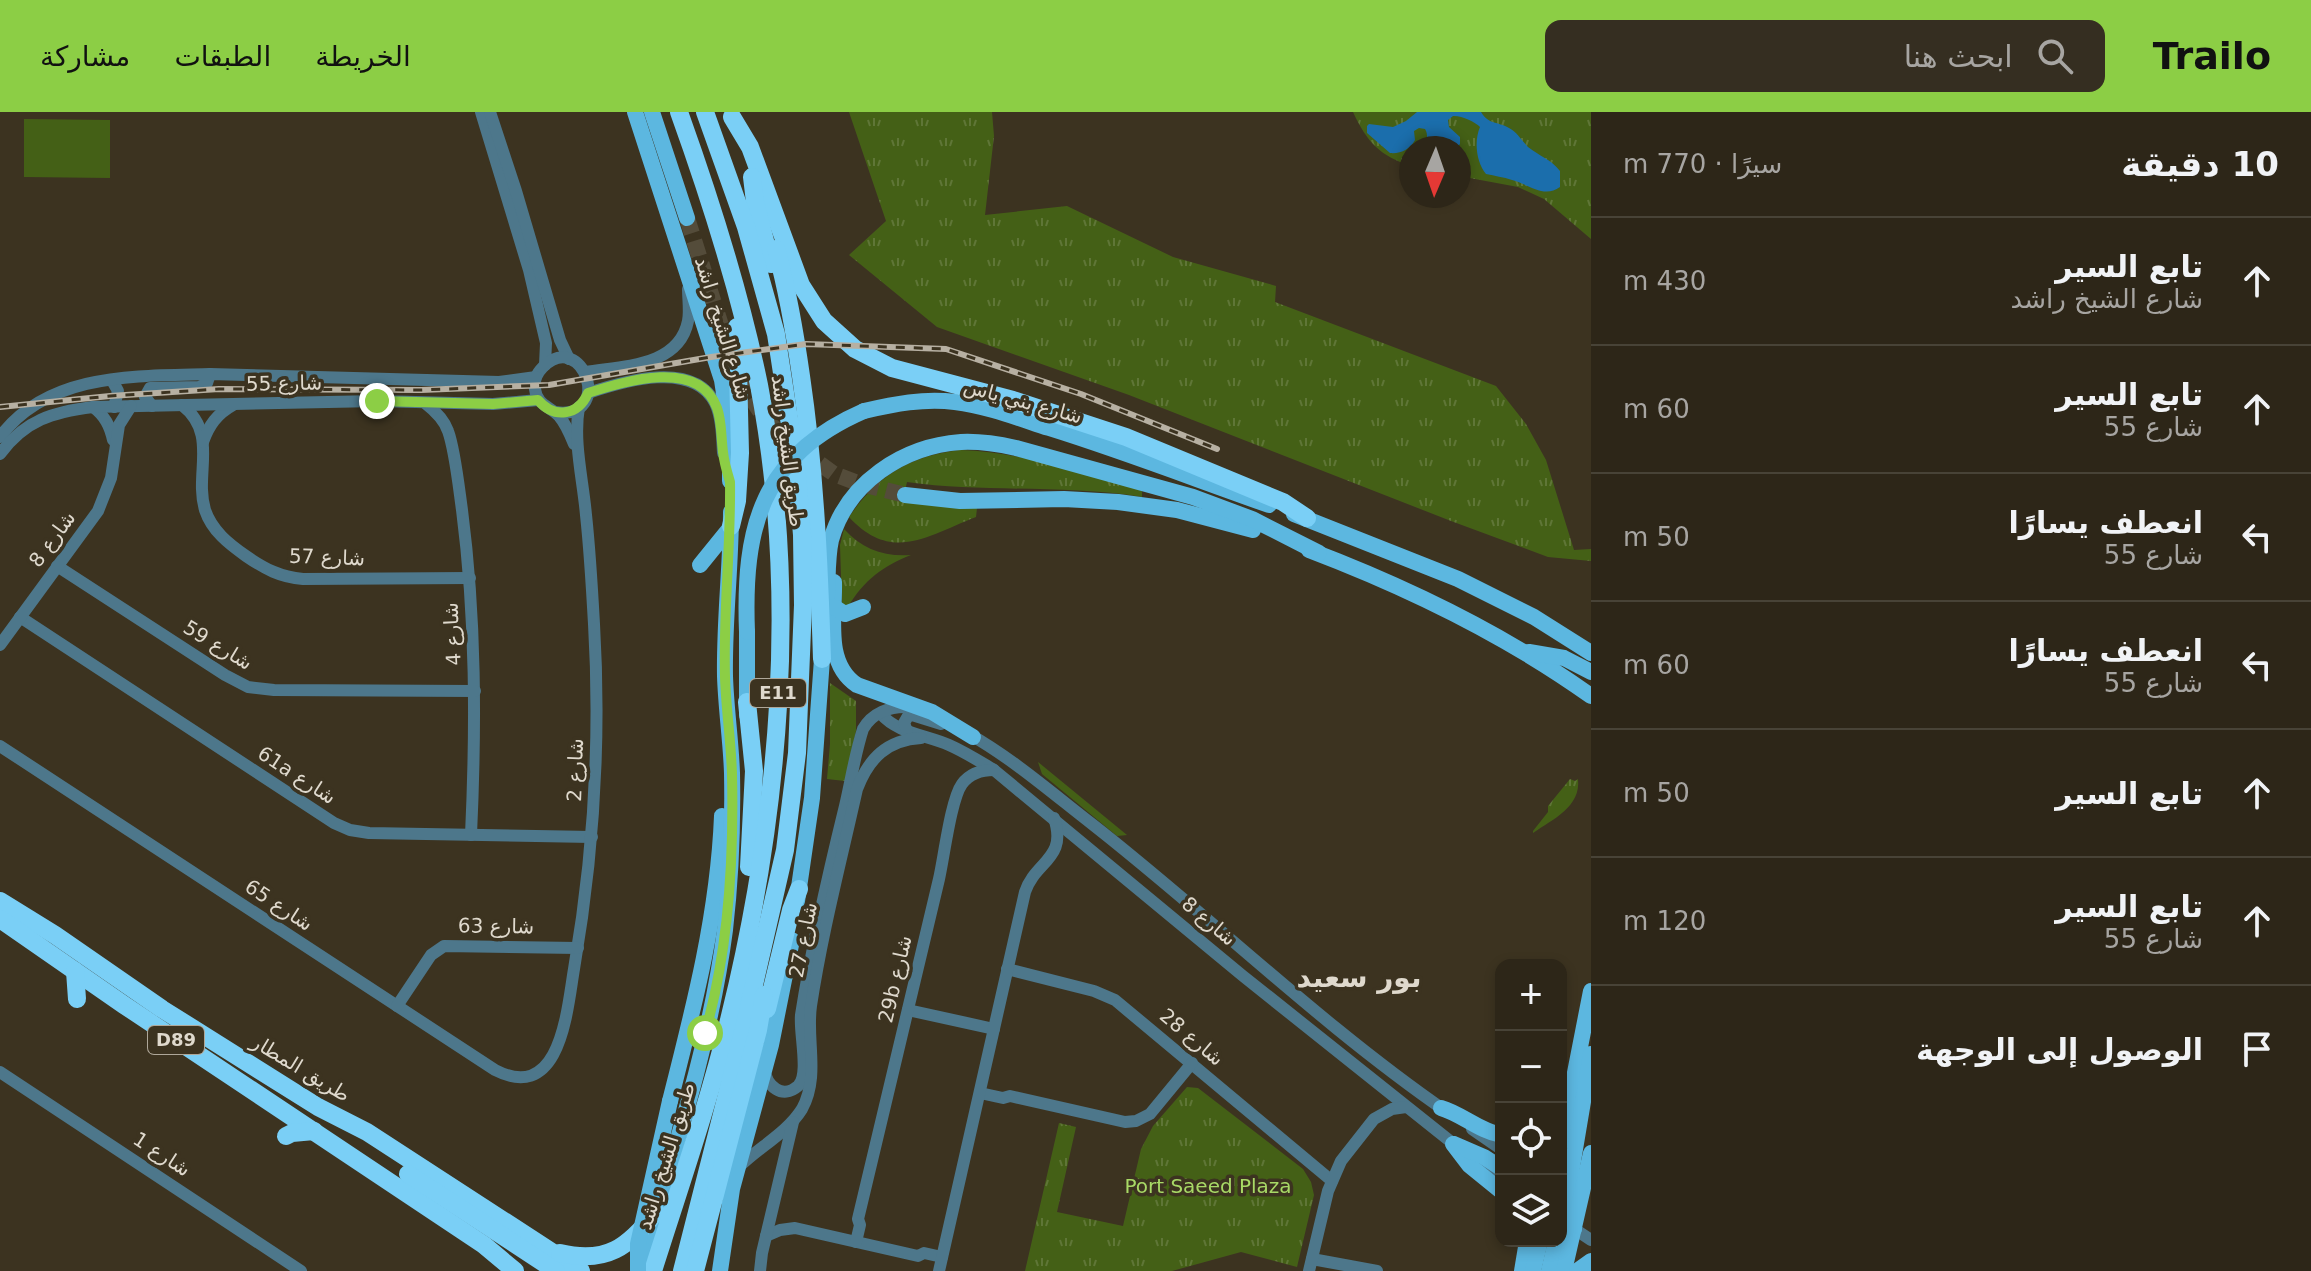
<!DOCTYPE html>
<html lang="ar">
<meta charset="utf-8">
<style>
body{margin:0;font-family:"DejaVu Sans","Noto Naskh Arabic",sans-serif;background:#352e21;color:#f1f3f6;direction:rtl}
.controls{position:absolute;right:24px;bottom:24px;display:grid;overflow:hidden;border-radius:16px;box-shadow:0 4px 12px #0003}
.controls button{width:72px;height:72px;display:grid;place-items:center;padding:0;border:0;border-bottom:2px solid #484337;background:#2d2618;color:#f1f3f6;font:40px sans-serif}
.compass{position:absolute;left:1399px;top:24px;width:72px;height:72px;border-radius:50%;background:#2d2618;box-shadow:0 4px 12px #0003;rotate:182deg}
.stop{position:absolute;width:24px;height:24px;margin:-18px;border:6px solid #8cce45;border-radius:50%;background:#fff}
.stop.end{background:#8cce45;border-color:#fff;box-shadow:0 2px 8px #0008}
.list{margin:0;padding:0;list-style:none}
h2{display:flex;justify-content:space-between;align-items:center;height:104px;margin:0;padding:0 32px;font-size:34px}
h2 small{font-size:26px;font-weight:400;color:#a7a5a2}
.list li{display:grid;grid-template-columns:52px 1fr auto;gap:24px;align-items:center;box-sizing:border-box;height:128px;padding:0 32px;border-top:2px solid #484337}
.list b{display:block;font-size:30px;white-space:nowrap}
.list p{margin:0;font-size:26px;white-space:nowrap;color:#a7a5a2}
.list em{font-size:26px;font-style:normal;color:#a7a5a2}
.icon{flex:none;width:44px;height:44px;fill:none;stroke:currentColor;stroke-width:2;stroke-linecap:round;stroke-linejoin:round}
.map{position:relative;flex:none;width:1591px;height:1159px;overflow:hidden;direction:ltr}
header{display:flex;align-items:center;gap:48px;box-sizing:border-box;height:112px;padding:0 40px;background:#8cce45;color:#111}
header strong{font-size:38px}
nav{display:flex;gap:44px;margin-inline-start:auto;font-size:28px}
.search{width:560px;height:72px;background:#352e21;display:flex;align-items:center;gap:20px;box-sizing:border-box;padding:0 28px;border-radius:16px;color:#a7a5a2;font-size:30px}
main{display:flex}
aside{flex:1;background:#2d2618}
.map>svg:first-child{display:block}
.grass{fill:url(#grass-tufts)}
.pitch{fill:#446016}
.water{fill:#1b6eac}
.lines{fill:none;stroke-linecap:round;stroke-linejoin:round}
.major-tunnel{stroke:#544c3a;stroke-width:16;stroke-dasharray:16 8;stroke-linecap:butt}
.minor{stroke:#4d778b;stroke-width:12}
.major{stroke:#5cb7e0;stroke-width:16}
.highway{stroke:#7acff6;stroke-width:18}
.rail-casing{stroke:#b7b0a2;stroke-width:6}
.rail{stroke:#3c3320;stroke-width:3;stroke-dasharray:9;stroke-linecap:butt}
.major-bridge{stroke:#5cb7e0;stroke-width:16}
.route{stroke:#8cce45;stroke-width:10}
.labels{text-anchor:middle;stroke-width:7;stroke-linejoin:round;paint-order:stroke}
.shield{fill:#3c3320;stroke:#aea799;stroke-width:2}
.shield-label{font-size:18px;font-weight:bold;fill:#dfd9cd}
.street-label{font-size:20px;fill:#dfd9cd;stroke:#3c3320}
.park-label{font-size:20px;fill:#a8d966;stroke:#3c3320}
.district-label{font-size:28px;font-weight:bold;fill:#dfd9cd;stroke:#3c3320}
</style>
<header>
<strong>Trailo</strong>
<div class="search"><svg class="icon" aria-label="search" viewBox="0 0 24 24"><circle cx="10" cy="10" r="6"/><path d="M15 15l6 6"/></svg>ابحث هنا</div>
<nav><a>الخريطة</a><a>الطبقات</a><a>مشاركة</a></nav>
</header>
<main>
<aside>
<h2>10 دقيقة<small>سيرًا · 770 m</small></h2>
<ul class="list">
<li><svg class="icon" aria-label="ahead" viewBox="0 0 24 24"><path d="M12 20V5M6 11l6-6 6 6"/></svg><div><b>تابع السير</b><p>شارع الشيخ راشد</p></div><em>430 m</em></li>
<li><svg class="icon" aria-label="ahead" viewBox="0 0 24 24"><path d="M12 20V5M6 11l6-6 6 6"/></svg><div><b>تابع السير</b><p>شارع 55</p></div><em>60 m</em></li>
<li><svg class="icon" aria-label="left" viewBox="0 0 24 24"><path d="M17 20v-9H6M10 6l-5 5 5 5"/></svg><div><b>انعطف يسارًا</b><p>شارع 55</p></div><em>50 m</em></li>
<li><svg class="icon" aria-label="left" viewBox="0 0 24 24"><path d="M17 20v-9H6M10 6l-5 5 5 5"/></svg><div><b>انعطف يسارًا</b><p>شارع 55</p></div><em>60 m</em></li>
<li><svg class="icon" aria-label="ahead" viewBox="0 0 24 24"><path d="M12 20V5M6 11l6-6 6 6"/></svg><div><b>تابع السير</b></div><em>50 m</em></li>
<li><svg class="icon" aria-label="ahead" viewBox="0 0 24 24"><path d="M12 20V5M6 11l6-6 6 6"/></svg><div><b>تابع السير</b><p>شارع 55</p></div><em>120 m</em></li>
<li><svg class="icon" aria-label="arrive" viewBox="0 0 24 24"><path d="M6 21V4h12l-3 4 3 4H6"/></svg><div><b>الوصول إلى الوجهة</b></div></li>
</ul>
</aside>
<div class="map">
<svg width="1591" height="1159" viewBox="0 0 1591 1159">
<defs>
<pattern id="grass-tufts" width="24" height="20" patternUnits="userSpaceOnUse" patternTransform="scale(2)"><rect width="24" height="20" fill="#446016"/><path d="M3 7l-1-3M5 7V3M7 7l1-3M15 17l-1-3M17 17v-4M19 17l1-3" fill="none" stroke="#5f7637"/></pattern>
</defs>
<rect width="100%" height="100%" fill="#3c3320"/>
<g class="grass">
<path d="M849,0H992L994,24L985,103L1067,94L1173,145L1276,174L1275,190L1496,274L1526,312L1546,348L1574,438L1591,437V449L1548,445L1451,409L1129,283L937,215L849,143L886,109Z"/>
<path d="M1353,0H1591V127L1544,87L1518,75L1459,64V36H1411V54C1380,44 1367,30 1353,0Z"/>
<path d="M960,338C1023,340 1082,361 1142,377V385C1064,372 985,381 907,370L903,387L977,396L976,405C929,423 892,452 849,405C878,363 910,344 960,338Z"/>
<path d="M844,417C862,437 884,445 911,443C883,454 864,468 848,495L842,493L840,433Z"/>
<path d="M830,571L856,589V619L845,669L827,667L830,632Z"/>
<path d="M1038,650L1127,723L1117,724L1042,662Z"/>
<path d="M1570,667L1575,669L1578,667C1581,695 1553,707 1533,721V719L1548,700V694Z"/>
<path d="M1187,975L1198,976L1303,1057L1311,1070L1314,1083L1297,1155L1241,1140L1172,1159H1025L1059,1011L1076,1015L1057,1100L1123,1114L1141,1037L1153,1014Z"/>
</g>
<path class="pitch" d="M24,7L110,8V66L24,65Z"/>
<path class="water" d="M1417,0H1481C1489,13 1497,9 1509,16C1517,20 1522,29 1528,35C1539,44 1551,47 1560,59V75C1544,87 1528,72 1512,68C1503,65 1495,64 1486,62C1476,50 1474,29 1480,15C1476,10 1460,3 1453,4L1448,8L1449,15L1460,25V32L1456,36H1429C1425,29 1429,23 1425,17L1419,16L1414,19L1415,28C1410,37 1401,42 1390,41L1367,21V14L1369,12L1393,15L1406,9Z"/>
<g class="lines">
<path class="major-tunnel" d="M687,106L737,264L765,307L786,327L834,362L858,371L905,383"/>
<g class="minor">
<path d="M481,0L529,158L546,231L545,253"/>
<path d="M490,0L516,79L560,228L569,247"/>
<path d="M586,260C622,254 679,255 688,209C690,199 688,187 688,177"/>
<path d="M109,268L113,270L118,279L114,295"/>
<path d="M588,281C624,269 693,248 715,291C722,306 722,325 723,341"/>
<path d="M425,291C434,298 444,307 448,319C455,338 459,377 462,398C476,506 476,614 471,723"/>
<path d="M182,293C219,322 194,361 205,398C212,419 229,432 246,444C265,457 280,465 303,467L470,466"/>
<path d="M152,294L145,285L150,276L199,275L207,271L210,262"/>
<path d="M93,295C105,304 110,314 113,328"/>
<path d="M555,300C615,309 583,216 543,255C537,261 533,268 535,277C537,293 549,294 559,304C566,312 570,322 574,332"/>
<path d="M0,325C48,260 137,264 210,262L499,270L536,265"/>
<path d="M203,330C209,313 217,302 233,293"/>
<path d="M0,342C25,308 53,300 93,295L377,289L493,292L538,288"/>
<path d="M57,454L225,563L248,575L274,578L475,579"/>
<path d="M20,505L334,711L350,718L369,721L592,725"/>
<path d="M0,533L98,399L111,366L119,313L131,294"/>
<path d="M881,602C897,621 926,623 949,633C965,640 979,649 994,658L1243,864L1460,1037"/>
<path d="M907,619L904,611L908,604L912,603L941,612"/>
<path d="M969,622C1013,647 1052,681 1092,712C1212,806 1321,913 1447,1000"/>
<path d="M0,634L495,958C561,992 567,898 574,857C594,741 601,630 594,512C592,476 590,440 586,403C583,368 573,330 579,295"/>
<path d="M1007,857L1094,879L1115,888L1332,1069"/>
<path d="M397,894L431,843L444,834L578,836"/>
<path d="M908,898L994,917"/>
<path d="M764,957C767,974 782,988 798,974C810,963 799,921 801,903C812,832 828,763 845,694C851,668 855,642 863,617C872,601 890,594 908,595"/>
<path d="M0,960L301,1159"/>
<path d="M980,981L1003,986L1010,984L1125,1010L1136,1009L1150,1002L1192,951"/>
<path d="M1472,1017L1501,1037"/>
<path d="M1474,1048L1501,1067"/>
<path d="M739,1055C759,1035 787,1021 802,997C820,964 806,928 811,894C822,821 841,749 857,677C869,646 887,628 921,626"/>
<path d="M1561,1108L1591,1128"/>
<path d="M766,1124L780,1118L795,1116L918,1144L924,1141L942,1145"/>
<path d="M856,1130L860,1113L858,1107C885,994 912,880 939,767C944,745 951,687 962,672C970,661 981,658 994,658"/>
<path d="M1312,1147L1377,1159"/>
<path d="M760,1159L762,1141L793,1010"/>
<path d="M939,1159L1025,780C1035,749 1068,747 1054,706"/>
<path d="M1309,1159L1328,1079L1341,1049L1374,1007L1392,997L1406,995"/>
</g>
<g class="major">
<path d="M635,0L722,268L730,321V369"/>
<path d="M652,0L687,106"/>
<path d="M864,299C894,292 924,286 955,290C987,294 1018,306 1049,316C1123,339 1195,367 1269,393"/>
<path d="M905,383L960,389L1064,387L1118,390L1177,398L1253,418"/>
<path d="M1294,402L1458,467L1534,505L1591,541"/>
<path d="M1309,438C1409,476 1504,522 1591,584"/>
<path d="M700,453L730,416"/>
<path d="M834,470C835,505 824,551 857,573L932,600L973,625"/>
<path d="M827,484C828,465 827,446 831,428C847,371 903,334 961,330C980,329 998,332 1016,336L1193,385L1252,407L1319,441"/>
<path d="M834,495L845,502L863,495"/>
<path d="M747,520V603"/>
<path d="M1529,540L1564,546L1591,560"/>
<path d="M797,789L812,686L822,547L826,535"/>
<path d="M670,989C694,895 718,802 722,704"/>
<path d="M1441,996C1462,1002 1479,1019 1501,1023"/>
<path d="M1453,1032L1469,1053L1501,1079"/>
<path d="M1454,1032L1484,1045L1501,1056"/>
<path d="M1561,1032L1591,879"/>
<path d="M1574,1117L1568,1102L1566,1091L1591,942"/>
<path d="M640,1154C673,1043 710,933 725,818C731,766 733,714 732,661C731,629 726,597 725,564C724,509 731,455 731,400"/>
<path d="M720,1159L732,1077L771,933L792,828"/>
<path d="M1522,1159L1527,1129"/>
<path d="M1533,1159L1540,1129"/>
<path d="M1549,1159L1556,1129"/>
<path d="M1564,1159L1591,1041"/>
<path d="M1577,1159L1591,1149"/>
</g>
<g class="highway">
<path d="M732,5L750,35L801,173L824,209L855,237L892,256L1013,288L1126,325L1283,390L1307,406"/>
<path d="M752,65L755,90L771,152"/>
<path d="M776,137C788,179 795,222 801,264C815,359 819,452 822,547"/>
<path d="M731,414L737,389L740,341L737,215"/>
<path d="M747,590L754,659L749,755"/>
<path d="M0,789L55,823L162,897L318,995L367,1020L581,1159"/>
<path d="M0,807L124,893L484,1133L515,1159"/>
<path d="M75,859L77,887"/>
<path d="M767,897L791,798L799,777"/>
<path d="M286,1024L292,1021L314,1019"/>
<path d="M408,1062L556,1159"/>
<path d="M560,1141C607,1152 628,1135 656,1100"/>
<path d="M653,1159C680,1074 709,990 730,904C780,700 799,481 759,273C740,180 711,89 679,0"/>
<path d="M682,1159L745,912L785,738L797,641L803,493L802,423L796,352L776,222L746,115L705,0"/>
<path d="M695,1159L758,918L764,883"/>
</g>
<defs>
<path id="rail" d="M0,295L110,284L219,277L421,278L549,273L711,245L806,232L946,237L1081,282L1217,337"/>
</defs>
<use href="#rail" class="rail-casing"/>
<use href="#rail" class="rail"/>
<g class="major-bridge">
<path d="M747,520C743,415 761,344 864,299"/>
<path d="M638,1159V1132L670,989"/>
</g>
</g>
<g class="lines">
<path class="route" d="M377,289L493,292L538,288C554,307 578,304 588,281C626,269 699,246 717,296C722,310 721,326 723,340C724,350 727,360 730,370C731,435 723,500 725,565C726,597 731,629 732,662C734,748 729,838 705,921"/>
</g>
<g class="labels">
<g class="shield">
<rect x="750" y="567" width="56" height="28" rx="6"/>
<rect x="148" y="914" width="56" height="28" rx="6"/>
</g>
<g class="shield-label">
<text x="778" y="587">E11</text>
<text x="176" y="934">D89</text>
</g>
<g class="street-label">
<text transform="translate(723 216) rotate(73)" y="7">شارع الشيخ راشد</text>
<text transform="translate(284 271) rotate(-1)" y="7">شارع 55</text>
<text transform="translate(1023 289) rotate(15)" y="7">شارع بني ياس</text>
<text transform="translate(788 339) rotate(83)" y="7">طريق الشيخ راشد</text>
<text transform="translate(52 427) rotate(-54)" y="7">شارع 8</text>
<text transform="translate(327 445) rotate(2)" y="7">شارع 57</text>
<text transform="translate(452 522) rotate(-93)" y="7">شارع 4</text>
<text transform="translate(218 533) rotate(31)" y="7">شارع 59</text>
<text transform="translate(575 658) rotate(-88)" y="7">شارع 2</text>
<text transform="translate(297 663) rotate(33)" y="7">61a شارع</text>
<text transform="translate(279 793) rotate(33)" y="7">شارع 65</text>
<text transform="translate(1209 809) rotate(40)" y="7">شارع 8</text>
<text transform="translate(496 814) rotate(1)" y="7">شارع 63</text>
<text transform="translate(803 828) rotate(-79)" y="7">شارع 27</text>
<text transform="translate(895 867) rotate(-77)" y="7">29b شارع</text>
<text transform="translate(1192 925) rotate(40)" y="7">شارع 28</text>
<text transform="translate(301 956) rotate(31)" y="7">طريق المطار</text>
<text transform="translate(162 1042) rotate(33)" y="7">شارع 1</text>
<text transform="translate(666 1044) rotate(-73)" y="7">طريق الشيخ راشد</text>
</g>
<g class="park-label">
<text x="1208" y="1081">Port Saeed Plaza</text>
</g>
<g class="district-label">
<text x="1359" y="875">بور سعيد</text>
</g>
</g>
</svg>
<div class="controls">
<button>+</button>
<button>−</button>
<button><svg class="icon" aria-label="locate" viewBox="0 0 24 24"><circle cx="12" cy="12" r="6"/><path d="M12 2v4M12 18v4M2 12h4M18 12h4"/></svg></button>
<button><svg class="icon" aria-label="layers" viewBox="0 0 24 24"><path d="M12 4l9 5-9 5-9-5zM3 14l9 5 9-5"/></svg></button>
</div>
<svg class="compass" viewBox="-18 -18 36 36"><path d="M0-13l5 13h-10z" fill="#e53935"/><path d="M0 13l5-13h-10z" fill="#a7a5a2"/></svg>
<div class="stop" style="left:705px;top:921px"></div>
<div class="stop end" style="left:377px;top:289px"></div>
</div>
</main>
